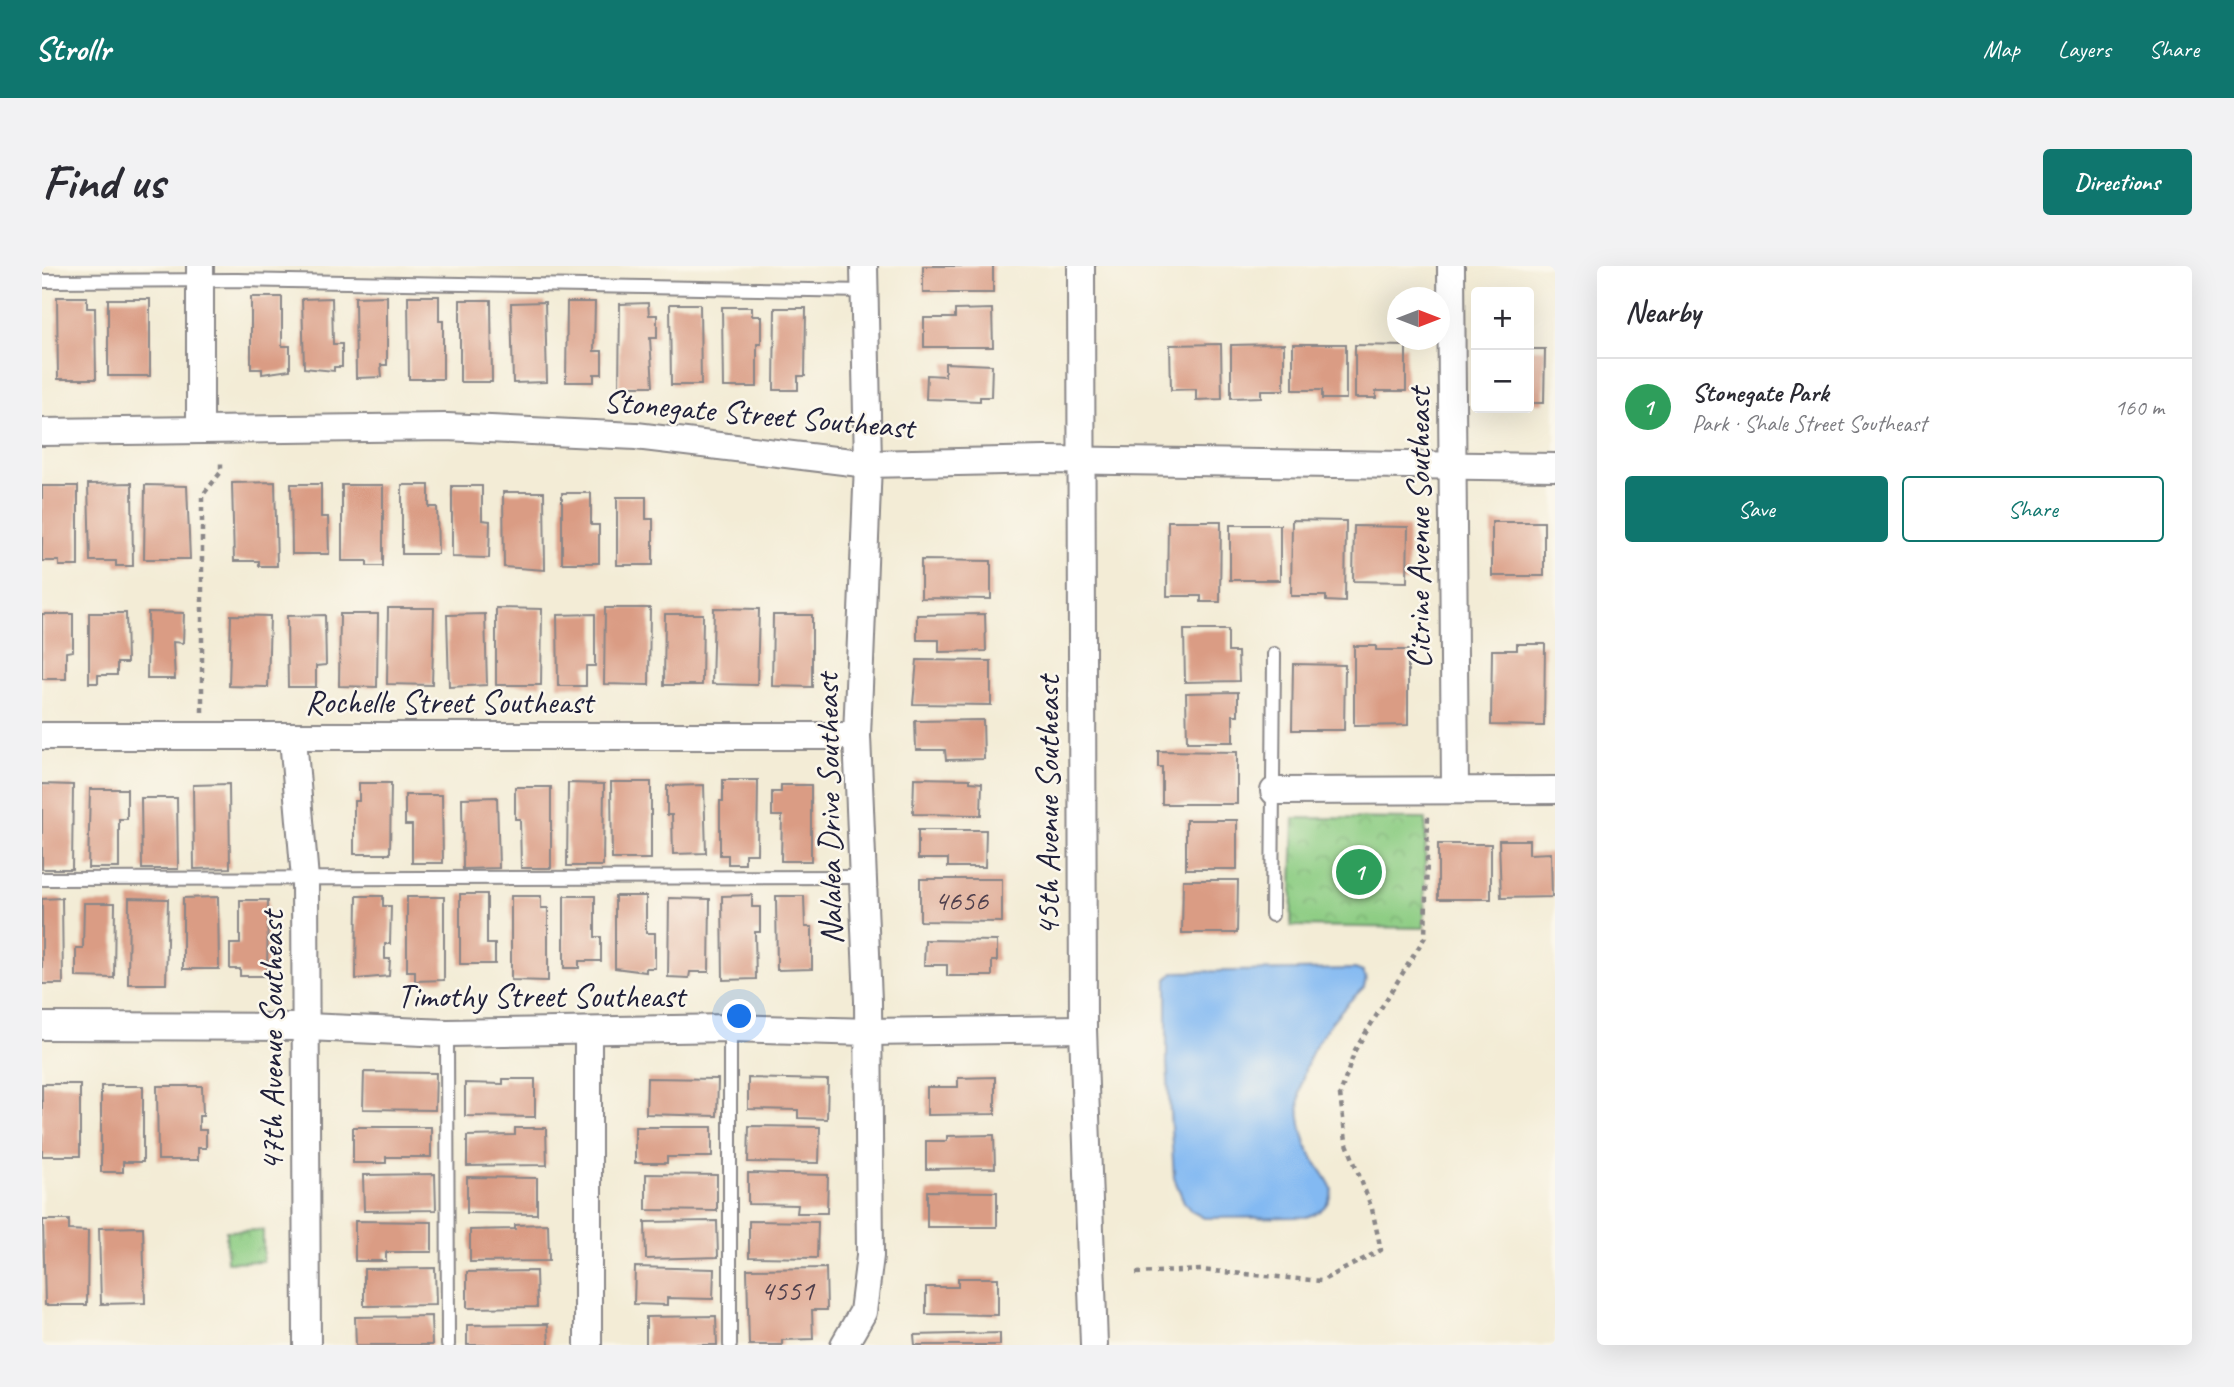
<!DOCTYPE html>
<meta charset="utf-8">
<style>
body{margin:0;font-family:Caveat,sans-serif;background:#f2f2f3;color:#2b2b33}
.controls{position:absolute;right:21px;top:21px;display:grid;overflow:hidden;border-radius:7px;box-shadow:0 7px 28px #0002}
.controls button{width:63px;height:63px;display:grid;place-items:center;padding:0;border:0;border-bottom:2px solid #e1e1e2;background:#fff;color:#2b2b33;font:35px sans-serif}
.compass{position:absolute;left:1345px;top:21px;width:63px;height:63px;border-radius:50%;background:#fff;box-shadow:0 7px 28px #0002;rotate:90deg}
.you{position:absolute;left:698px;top:751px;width:24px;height:24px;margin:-18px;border:5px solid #fff;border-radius:50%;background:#1a73e8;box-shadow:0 0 0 10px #1a73e833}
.badge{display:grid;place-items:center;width:46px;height:46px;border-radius:50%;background:#0f766e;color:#fff;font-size:23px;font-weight:700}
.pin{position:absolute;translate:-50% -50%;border:4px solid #fff;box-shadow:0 2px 7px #0006}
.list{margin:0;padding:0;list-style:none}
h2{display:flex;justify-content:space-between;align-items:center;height:91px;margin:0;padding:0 28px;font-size:30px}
h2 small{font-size:23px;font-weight:400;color:#7c7c81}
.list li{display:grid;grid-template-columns:46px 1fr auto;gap:21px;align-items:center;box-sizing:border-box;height:98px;padding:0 28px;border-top:2px solid #e1e1e2}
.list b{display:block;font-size:26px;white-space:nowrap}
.list p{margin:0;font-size:23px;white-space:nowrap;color:#7c7c81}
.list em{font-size:23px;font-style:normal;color:#7c7c81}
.actions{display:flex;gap:14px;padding:21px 28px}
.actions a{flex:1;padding:16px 0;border:2px solid #0f766e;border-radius:7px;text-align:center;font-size:24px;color:#0f766e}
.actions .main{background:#0f766e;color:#fff}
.map{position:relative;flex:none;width:1513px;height:1079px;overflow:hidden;border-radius:7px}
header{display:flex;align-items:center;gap:42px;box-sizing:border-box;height:98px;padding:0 35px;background:#0f766e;color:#fff}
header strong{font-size:33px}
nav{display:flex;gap:38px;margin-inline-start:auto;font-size:24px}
.intro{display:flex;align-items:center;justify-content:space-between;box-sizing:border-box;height:168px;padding:0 42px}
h1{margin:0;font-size:49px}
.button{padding:18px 32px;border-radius:7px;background:#0f766e;color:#fff;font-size:24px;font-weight:700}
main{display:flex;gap:42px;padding:0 42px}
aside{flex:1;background:#fff;border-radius:7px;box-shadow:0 7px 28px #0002}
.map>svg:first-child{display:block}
.park{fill:url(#park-crowns);stroke:#587860;stroke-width:2}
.water{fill:#83b9f2;stroke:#526e96;stroke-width:2}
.building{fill:#da9c84}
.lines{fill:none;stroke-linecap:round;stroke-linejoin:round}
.service-casing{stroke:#8a8788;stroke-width:16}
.minor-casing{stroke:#8a8788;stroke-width:30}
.path{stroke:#8a8788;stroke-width:4.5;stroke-dasharray:5 5;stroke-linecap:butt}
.service{stroke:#fff;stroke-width:12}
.minor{stroke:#fff;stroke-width:26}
.labels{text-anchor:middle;stroke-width:5;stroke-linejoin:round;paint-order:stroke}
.number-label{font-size:30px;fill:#50404d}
.street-label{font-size:33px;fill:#22223b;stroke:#fbf7ec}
</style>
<header>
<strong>Strollr</strong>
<nav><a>Map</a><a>Layers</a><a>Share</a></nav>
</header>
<div class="intro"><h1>Find us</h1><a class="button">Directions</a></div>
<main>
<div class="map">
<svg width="1513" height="1079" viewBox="0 0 1513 1079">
<defs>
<pattern id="park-crowns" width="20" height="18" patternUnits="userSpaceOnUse" patternTransform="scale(1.75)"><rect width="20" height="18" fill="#8ecd84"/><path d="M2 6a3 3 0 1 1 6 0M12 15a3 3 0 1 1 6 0" fill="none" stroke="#7ab073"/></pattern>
</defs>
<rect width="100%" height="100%" fill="#fbf7ec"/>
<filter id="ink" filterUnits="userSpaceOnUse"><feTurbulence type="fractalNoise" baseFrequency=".0143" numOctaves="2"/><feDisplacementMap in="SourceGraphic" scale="14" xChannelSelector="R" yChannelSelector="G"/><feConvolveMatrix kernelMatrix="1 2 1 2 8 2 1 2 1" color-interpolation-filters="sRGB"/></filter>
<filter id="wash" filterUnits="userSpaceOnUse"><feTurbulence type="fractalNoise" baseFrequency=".00686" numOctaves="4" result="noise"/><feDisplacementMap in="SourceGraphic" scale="28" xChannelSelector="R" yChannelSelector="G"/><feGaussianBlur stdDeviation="1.57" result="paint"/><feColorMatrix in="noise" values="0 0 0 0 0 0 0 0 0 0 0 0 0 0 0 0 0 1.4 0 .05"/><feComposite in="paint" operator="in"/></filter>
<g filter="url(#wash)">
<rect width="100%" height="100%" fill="#f3ecd6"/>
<g class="park">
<path d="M1252,552L1384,553L1382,662L1249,660Z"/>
<path d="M221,964V995L185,996L184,965Z"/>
</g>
<path class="water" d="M1313,703L1321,706L1324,712L1322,721C1276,764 1241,815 1265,880C1271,896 1284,908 1290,923C1288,938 1280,946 1264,951L1162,952L1149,945L1142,936L1132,912L1125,797V713L1133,706Z"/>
<g id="blocks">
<g class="building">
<rect x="881" y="0" width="70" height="27"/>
<path d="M345,30V99H339L340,111L314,112L313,31Z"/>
<path d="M366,30H397V55H401V113H367Z"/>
<path d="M15,31H45V42H53L54,113H16Z"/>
<path d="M209,31H240V80H248V104L220,108V103H209Z"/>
<path d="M290,32L291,78H300V101H292V105L262,102L260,33Z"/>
<rect x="66" y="33" width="42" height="77"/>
<path d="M418,34H449L450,116H418Z"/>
<path d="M503,36L505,116L471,117L469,37Z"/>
<path d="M525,36H553L552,85H560V108H552V116H524Z"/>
<path d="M606,37L607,49H615V72H608L611,120H577L578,38Z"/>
<path d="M628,38H658L659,119H629Z"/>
<path d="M680,41H710V50H719V78H715V121H681Z"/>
<path d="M733,42H764L763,110H756V124H732Z"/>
<path d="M950,43L951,81H882V52H913V44Z"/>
<path d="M1179,78L1180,133L1154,134V123L1129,124L1128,79Z"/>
<path d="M1242,78V124H1219V131L1189,132V79Z"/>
<path d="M1251,78H1304V133H1280V124H1251Z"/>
<path d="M1313,79L1364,80V125H1334V132H1313Z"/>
<path d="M1487,83H1503L1502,137H1487Z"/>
<path d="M903,97L950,99L949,131H938V135L884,133L885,109L903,110Z"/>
<path d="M233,216L235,300H217V295H192L190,217Z"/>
<path d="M90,217L91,300H74V295H48L46,218Z"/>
<path d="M249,218H279V251H286L287,288H250Z"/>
<path d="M103,219L145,220L148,293H102Z"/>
<path d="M300,219H341V300H325V295H300Z"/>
<path d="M360,219H387V241H395L396,288H360Z"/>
<path d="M0,220H36V300H17V295H0Z"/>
<path d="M410,220H440V254L448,255L447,292L410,291Z"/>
<path d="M461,226H502L503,304L462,301Z"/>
<path d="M520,227H549V259H557V297H520Z"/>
<path d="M575,231H604V253H611V299H575Z"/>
<path d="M1250,254L1304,255L1303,336L1284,335V330H1249Z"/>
<path d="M1126,255H1179L1178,336H1159V330H1125Z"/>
<rect x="1450" y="256" width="52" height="54"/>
<rect x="1188" y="259" width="50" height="55"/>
<path d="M1312,260L1366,261L1365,316L1311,315Z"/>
<path d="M879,294L949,295V333L879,332Z"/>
<path d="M346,342H392L390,419L345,418Z"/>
<path d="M454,342L500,343L499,419H454Z"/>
<path d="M563,342H608L607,419L562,418Z"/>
<path d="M672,342L717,343L715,419L670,418Z"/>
<path d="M106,346L142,347L141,377L131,376L133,413H105Z"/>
<path d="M47,347H84L85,397H75V409H56V417H47Z"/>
<path d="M0,348H31V385L24,386V413H0Z"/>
<path d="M298,348H336L335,421L297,420Z"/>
<path d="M443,348L445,419L407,421L405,349Z"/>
<path d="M553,348V400H544V420H516L515,349Z"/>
<path d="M623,348H661L660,419H622Z"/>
<path d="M943,348L944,385L897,386V374H875V349Z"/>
<path d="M189,349L228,350L226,421L187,420Z"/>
<path d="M283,349L284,399L274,400V421H246L245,350Z"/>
<path d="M731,349H770V421L730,420Z"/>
<path d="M1142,364H1186V386H1196L1197,415L1143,416Z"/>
<path d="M1475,378H1503L1502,460L1449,459L1450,384H1475Z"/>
<path d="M1312,380H1334V384H1366V459L1312,460Z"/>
<path d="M875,394L949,395V439L871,438Z"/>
<path d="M1251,398L1303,399L1302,464H1250Z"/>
<path d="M1196,426V449H1191V476H1145L1144,427Z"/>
<path d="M941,454L942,493L904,494L903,484H874L873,455Z"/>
<path d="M1116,485L1195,486V538H1120V501H1116Z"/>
<path d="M872,512L928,513V516L940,517L939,549L871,548Z"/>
<path d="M681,514H716L715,588H703V598H686V589H678V535H681Z"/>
<path d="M569,516H609V593H570Z"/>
<path d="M317,517H349L348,588H312V535H317Z"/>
<path d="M526,517L562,518L561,600H525Z"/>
<path d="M0,518L31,519L30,603H0Z"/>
<path d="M187,518L188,602L152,603L151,519Z"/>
<path d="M662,519L664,587L631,588L630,549H625V520Z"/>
<path d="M739,519H769V595H739L740,550H730V526H739Z"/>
<path d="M473,521H509V602H479L478,553H473Z"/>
<path d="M48,523H85V553H77V602H46Z"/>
<path d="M363,529H400L401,597H370V559H363Z"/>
<path d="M455,531L457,602L421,603L420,532Z"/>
<path d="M99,532H135L136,603H100Z"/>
<rect x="1144" y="554" width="51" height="49"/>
<path d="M876,564H944L943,601H906V593H876Z"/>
<path d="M1457,574H1487V588L1509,587L1510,631L1459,632Z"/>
<rect x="1396" y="578" width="53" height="55"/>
<path d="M878,613H960V656L878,655Z"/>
<path d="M1141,614H1196L1195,667H1140Z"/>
<path d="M418,628H445V678H453V698H418Z"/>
<path d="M710,629V641H718V666H713L714,713L681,714L680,630Z"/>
<path d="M315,630H341V640H349L348,678H343V693H348L347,710L314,713Z"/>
<path d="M469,630H499V642H506V715L469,714Z"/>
<path d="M522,630H553V671H559V695H537V702H522Z"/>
<path d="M573,630H604V667H613V702H604V706L573,702Z"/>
<path d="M734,630H762L763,661H770V703L735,704Z"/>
<path d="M176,631L177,703H141V632Z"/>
<path d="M365,631H402V714L373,715V705H365Z"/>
<path d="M20,632L21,718H0V633Z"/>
<path d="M87,632L126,633L124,718H86Z"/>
<path d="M627,632L668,633L667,706H648L647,712L626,711Z"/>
<path d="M198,634H226L225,710H198V703H188V678H198Z"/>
<path d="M42,637H73L72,712L34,711V682H41Z"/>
<path d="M883,674L955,675V695H950V710H905V699H882Z"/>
<path d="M322,806L394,807L393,844L321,843Z"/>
<path d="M953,811V848L885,849V821H916V812Z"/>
<path d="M605,812L676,813L675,850L604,848Z"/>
<path d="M706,812L786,814L785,853L756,852V844L706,843Z"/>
<path d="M461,813H493V851L423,850V817L461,818Z"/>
<rect x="0" y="818" width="38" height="72"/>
<path d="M59,820H101V896H81V906H59Z"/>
<path d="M115,820H160L161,850H157V864H164V882H156V894H116Z"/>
<path d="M707,860L778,861L777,897L706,896Z"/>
<path d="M311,861H389V891H344V897H311Z"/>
<path d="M593,861H670V891H625V897H593Z"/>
<path d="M473,862H504L505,899L425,900V870L473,869Z"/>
<path d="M952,869L953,902L884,903V875H905V870Z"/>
<path d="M706,907L786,909L785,947H755L756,939L706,938Z"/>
<path d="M393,908L394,944L322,945L321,909Z"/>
<path d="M604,908L675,909V945L604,944Z"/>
<path d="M425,911L495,912V948L425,947Z"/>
<path d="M885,925L955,926V961H885Z"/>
<path d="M1,954H27V964L46,965L45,1039H3Z"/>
<path d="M313,955L390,956V986H344V995H313Z"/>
<path d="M675,955L676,991L604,993L603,956Z"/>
<path d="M707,955L776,956L775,992L707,991Z"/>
<path d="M506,958L507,995L428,996V964L473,963V959Z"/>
<path d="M101,961L103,1037L59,1038L57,962Z"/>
<path d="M593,1001L672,1003L671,1033L625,1032V1039L592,1038Z"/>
<path d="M393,1002L394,1039L322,1040V1003Z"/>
<path d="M784,1002L785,1044H770L771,1073L740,1074V1079H707L705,1003Z"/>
<path d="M494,1005L495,1041L425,1042V1006Z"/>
<path d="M916,1012H956V1049L884,1048V1021H916Z"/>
<path d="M389,1050L390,1079H314L313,1051Z"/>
<path d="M674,1050L675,1079H604V1051Z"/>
<path d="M506,1058L507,1079H425V1059Z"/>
<path d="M958,1067V1079H873L872,1069Z"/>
</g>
</g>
</g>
<g filter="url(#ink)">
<use href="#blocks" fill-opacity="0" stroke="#8a8788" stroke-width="2"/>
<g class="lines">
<defs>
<g id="service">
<path d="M0,15L195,14L823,25"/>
<path d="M0,613L820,611"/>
<path d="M1230,649L1232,388"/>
<path d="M405,767L406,1079"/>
<path d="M688,1079V762"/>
</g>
<g id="minor">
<path d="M158,0V163"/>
<path d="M1039,0L1041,763L1052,1079"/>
<path d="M1409,0L1413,523"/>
<path d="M0,166L405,161L594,170L826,198L1003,194L1513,201"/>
<path d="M0,470H815"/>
<path d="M251,472L263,613L265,1079"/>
<path d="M1232,525L1513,524"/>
<path d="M0,760L264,761L405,767L688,762L827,766L1041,763"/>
<path d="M546,1079V765"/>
<path d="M802,1079L821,1046L828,990L826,735L815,470L826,198L822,0"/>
</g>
</defs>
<use href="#service" class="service-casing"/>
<use href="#minor" class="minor-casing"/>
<g class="path">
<path d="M160,446V230L179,206V195"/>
<path d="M1094,1007L1159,1004L1279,1015L1339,984L1330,943L1304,875L1298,829L1313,784L1383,671L1386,549"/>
</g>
<use href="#service" class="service"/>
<use href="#minor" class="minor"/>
</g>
</g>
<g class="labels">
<g class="number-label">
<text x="919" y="644">4656</text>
<text x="745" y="1034">4551</text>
</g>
<g class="street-label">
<text transform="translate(717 147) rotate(5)" y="12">Stonegate Street Southeast</text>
<text transform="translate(1376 262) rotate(-90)" y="12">Citrine Avenue Southeast</text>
<text x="407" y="447">Rochelle Street Southeast</text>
<text transform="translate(1005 540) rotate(-90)" y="12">45th Avenue Southeast</text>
<text transform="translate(786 543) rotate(-91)" y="12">Nalalea Drive Southeast</text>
<text x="499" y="741">Timothy Street Southeast</text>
<text transform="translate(229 775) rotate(-90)" y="12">47th Avenue Southeast</text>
</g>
</g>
</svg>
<div class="controls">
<button>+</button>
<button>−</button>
</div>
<svg class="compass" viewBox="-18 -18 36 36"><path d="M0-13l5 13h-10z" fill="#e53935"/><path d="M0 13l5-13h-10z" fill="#7c7c81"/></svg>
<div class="you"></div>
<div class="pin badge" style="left:1317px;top:606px;background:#2e9e5b">1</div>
</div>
<aside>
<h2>Nearby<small></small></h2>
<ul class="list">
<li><span class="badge" style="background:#2e9e5b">1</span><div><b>Stonegate Park</b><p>Park · Shale Street Southeast</p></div><em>160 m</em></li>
</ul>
<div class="actions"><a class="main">Save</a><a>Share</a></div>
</aside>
</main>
